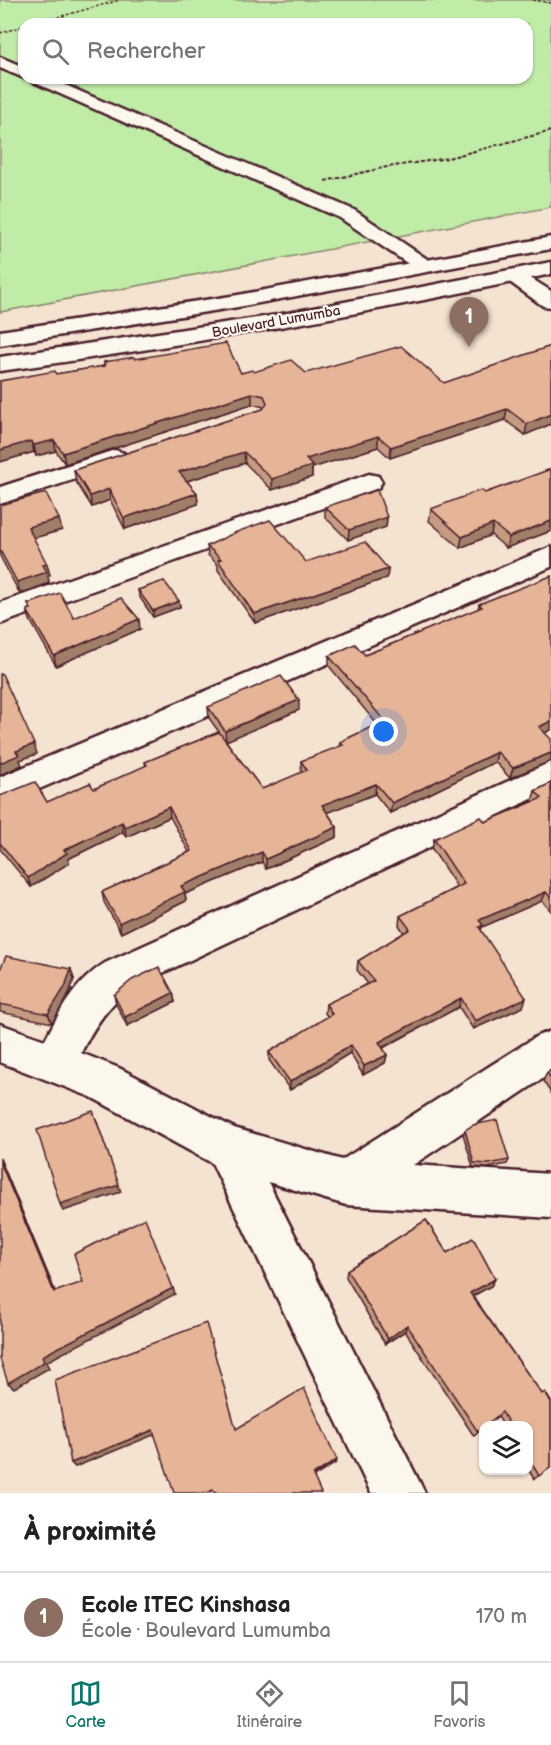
<!DOCTYPE html>
<html lang="fr">
<meta charset="utf-8">
<style>
body{margin:0;font-family:"Balsamiq Sans",sans-serif;background:#f6f6f6;color:#222}
.controls{position:absolute;right:18px;bottom:18px;display:grid;overflow:hidden;border-radius:12px;box-shadow:0 2px 4px #0004}
.controls button{width:54px;height:54px;display:grid;place-items:center;padding:0;border:0;border-bottom:2px solid #e0e0e0;background:#fff;color:#222;font:30px sans-serif}
.you{position:absolute;left:384px;top:732px;width:21px;height:21px;margin:-15px;border:4px solid #fff;border-radius:50%;background:#1a73e8;box-shadow:0 0 0 9px #1a73e833}
.badge{display:grid;place-items:center;width:39px;height:39px;border-radius:50%;background:#0f766e;color:#fff;font-size:20px;font-weight:700}
.pin{position:absolute;translate:-50% -50px;filter:drop-shadow(0 2px 3px #0008)}
.pin::after{content:'';position:absolute;top:32px;width:21px;height:18px;background:inherit;clip-path:polygon(0 0,100% 0,50% 100%)}
.list{margin:0;padding:0;list-style:none}
h2{display:flex;justify-content:space-between;align-items:center;height:78px;margin:0;padding:0 24px;font-size:26px}
h2 small{font-size:20px;font-weight:400;color:#767676}
.list li{display:grid;grid-template-columns:39px 1fr auto;gap:18px;align-items:center;box-sizing:border-box;height:90px;padding:0 24px;border-top:2px solid #e0e0e0}
.list b{display:block;font-size:22px;white-space:nowrap}
.list p{margin:0;font-size:20px;white-space:nowrap;color:#767676}
.list em{font-size:20px;font-style:normal;color:#767676}
.icon{flex:none;width:33px;height:33px;fill:none;stroke:currentColor;stroke-width:2;stroke-linecap:round;stroke-linejoin:round}
.map{position:relative;flex:none;width:551px;height:1493px;overflow:hidden}
.search{position:absolute;background:#fff;box-shadow:0 2px 4px #0004;left:18px;right:18px;top:18px;height:66px;display:flex;align-items:center;gap:15px;box-sizing:border-box;padding:0 21px;border-radius:18px;color:#767676;font-size:22px}
.sheet{height:168px;background:#fff}
nav{display:flex;justify-content:space-around;align-items:center;box-sizing:border-box;height:84px;border-top:2px solid #e0e0e0;background:#fff;font-size:16px;color:#767676}
nav a{display:grid;justify-items:center;gap:3px}
nav .on{color:#0f766e}
.map>svg:first-child{display:block}
.green{fill:#c1eca8;stroke:#86866a;stroke-width:1.5;fill-rule:evenodd}
.lines{fill:none;stroke-linecap:round;stroke-linejoin:round}
.minor-casing{stroke:#4a1f2b;stroke-width:5}
.highway-casing{stroke:#4a1f2b;stroke-width:5}
.path-far1{stroke:#4a1f2b;stroke-width:1.5;stroke-dasharray:3 2;stroke-linecap:butt}
.path{stroke:#4a1f2b;stroke-width:2;stroke-dasharray:4 2;stroke-linecap:butt}
.minor{fill:#fbf7ec;fill-rule:evenodd}
.highway{fill:#fbf7ec;fill-rule:evenodd}
.wall{fill:#c69b82;stroke:#4a1f2b;stroke-width:1.5}
.shaded-wall{fill:#a17e6a;stroke:#4a1f2b;stroke-width:1.5}
.building{fill:#e6b497;stroke:#4a1f2b;stroke-width:1.5}
.labels{text-anchor:middle;stroke-width:4.5;stroke-linejoin:round;paint-order:stroke}
.far-street-label{font-size:14px;fill:#4a1f2b;stroke:#fbf7ec}
</style>
<div class="map">
<svg width="551" height="1493" viewBox="0 0 551 1493">
<rect width="100%" height="100%" fill="#f5e3d2"/>
<filter id="ink" filterUnits="userSpaceOnUse"><feTurbulence type="fractalNoise" baseFrequency=".0167" numOctaves="2"/><feDisplacementMap in="SourceGraphic" scale="12" xChannelSelector="R" yChannelSelector="G"/><feConvolveMatrix kernelMatrix="1 2 1 2 8 2 1 2 1" color-interpolation-filters="sRGB"/></filter>
<g filter="url(#ink)">
<path class="green" d="M0,0H551V207L0,312ZM24,24H527V78H24Z"/>
<g class="lines">
<defs>
<g id="minor">
<path d="M0,57L24,67V78L0,68Z"/>
<path d="M28,78H49L354,210L433,263L436,267L433,271H419L340,218L31,81Z"/>
<path d="M514,270L521,272L551,291V307L543,306L507,280L504,276L507,272Z"/>
<path d="M115,450L124,453L128,458L124,463L0,504V487Z"/>
<path d="M369,474L378,476L382,482L378,488L0,624V603Z"/>
<path d="M551,547V567L0,806V777Z"/>
<path d="M551,762V790L133,987C108,1005 94,1026 81,1053L119,1068L234,1128L342,1160L537,1036L551,1031V1073L413,1165L551,1174V1218L346,1205L268,1182L425,1493H371L212,1163L91,1097L0,1062V1024L45,1040C61,1009 75,982 105,963Z"/>
</g>
<g id="highway">
<path d="M551,237V249L238,307L0,345V331L238,295Z"/>
<path d="M551,262V274C368,313 185,346 0,371V357L277,315Z"/>
</g>
</defs>
<use href="#minor" class="minor-casing"/>
<use href="#highway" class="highway-casing"/>
<g class="path-far1">
<path d="M533,0L551,3"/>
<path d="M33,24L120,0"/>
<path d="M0,33L24,26"/>
</g>
<path class="path" d="M325,181L387,167L448,158L551,131"/>
<use href="#minor" class="minor"/>
<use href="#highway" class="highway"/>
</g>
<g class="wall">
<path d="M551,346V424L525,435L505,420L390,458L378,447L312,468V477L272,490L245,463L187,481L197,493L198,504L125,529L110,500L92,507L76,482L74,470L263,409L264,407L252,404L65,464L56,451L36,456L34,452L0,462V381L56,374L104,366V362L135,359L241,373H306L444,383Z"/>
<path d="M551,469V531L506,548L491,535L460,548L429,521L431,509L485,493Z"/>
<path d="M0,505L62,530L33,538L50,575L48,576L49,583L20,594L0,556Z"/>
<path d="M325,507L387,517L386,527L348,540L325,517Z"/>
<path d="M207,546L306,562L388,569L387,578L255,623L218,570V565L208,555Z"/>
<path d="M551,576L545,733L510,778L495,762L390,813L375,794L327,812L337,827V837L266,869L262,862L185,894L186,901L121,933L104,902L102,892L189,852L170,817L126,837L123,832L68,859L69,863L31,887L0,849V796L47,802L94,789L146,766L145,762L219,732L209,718L208,707L299,710L226,741L262,789L302,773L301,771V761L339,747L340,742L376,725V723L329,666V656L365,655L478,609L479,604Z"/>
<path d="M138,590L179,601L180,607L153,617L139,596Z"/>
<path d="M28,604L74,618L140,629L56,666L30,620L27,610L30,609Z"/>
<path d="M551,783V911L542,901L482,927L481,930L523,1007L473,1029L459,1007L383,1048L387,1055L385,1063L363,1075L350,1053L290,1090L269,1060V1052L328,1017L325,1013L326,1004L368,984L357,970L358,961L404,933L399,925L400,916L457,887L432,849L434,839L485,822L533,802L532,801L535,791Z"/>
<path d="M0,970L74,979L68,996L52,1023L0,1012Z"/>
<path d="M173,993L175,1002L127,1026L116,1004L114,995Z"/>
<path d="M551,1070V1093L543,1081L547,1073Z"/>
<path d="M465,1130L509,1160L507,1164L488,1168L473,1167L463,1134Z"/>
<path d="M426,1220L447,1253L473,1238L495,1279L491,1286L473,1296L542,1394L545,1392L551,1402V1467L534,1479L528,1469V1425H503L498,1416L487,1425H483V1428L474,1436L405,1331L385,1344L346,1277L347,1270Z"/>
</g>
<g class="shaded-wall">
<path d="M252,393V404L65,464L63,453Z"/>
<path d="M507,409L505,420L390,458L391,447Z"/>
<path d="M551,414V424L525,435L527,424Z"/>
<path d="M378,436V447L312,468V477L272,490V479L306,459Z"/>
<path d="M54,440L56,451L36,456L34,445Z"/>
<path d="M31,441L34,452L0,462V450Z"/>
<path d="M244,452L245,463L180,483L179,472Z"/>
<path d="M109,489L110,500L92,507L90,496Z"/>
<path d="M197,493L198,504L125,529L124,518Z"/>
<path d="M387,517L386,527L348,540L349,530Z"/>
<path d="M59,519L62,530L30,539L28,527Z"/>
<path d="M551,521V531L506,548L509,537Z"/>
<path d="M493,524L491,535L460,548L462,537Z"/>
<path d="M47,564L50,575L48,576L49,583L20,594L17,582L43,565Z"/>
<path d="M388,569L387,578L255,623L254,614Z"/>
<path d="M179,601L180,607L153,617V611Z"/>
<path d="M139,619L140,629L56,666L54,656Z"/>
<path d="M299,700V710L226,741L225,731Z"/>
<path d="M551,721V730L536,737L539,727Z"/>
<path d="M34,744L37,754L20,760L22,765L0,775V763L16,751Z"/>
<path d="M497,752L495,762L390,813L392,803Z"/>
<path d="M551,753V761L510,778L513,768Z"/>
<path d="M376,784L375,794L321,815L322,805Z"/>
<path d="M169,807L170,817L126,837L125,827Z"/>
<path d="M122,822L123,832L68,859L69,863L31,887L28,878L64,850Z"/>
<path d="M337,827V837L266,869V859Z"/>
<path d="M262,852V862L185,894L186,901L121,933L119,923L181,886Z"/>
<path d="M546,892L542,901L482,927L480,934L476,936L479,920Z"/>
<path d="M71,969L74,979L68,996L52,1023L48,1014Z"/>
<path d="M173,993L175,1002L127,1026L125,1017Z"/>
<path d="M461,998L459,1007L378,1050L379,1042Z"/>
<path d="M526,998L523,1007L473,1029L475,1021Z"/>
<path d="M351,1045L350,1053L290,1090V1082Z"/>
<path d="M387,1055L385,1063L363,1075L364,1066Z"/>
<path d="M96,1119L121,1192L63,1211L60,1204Z"/>
<path d="M0,1158L58,1298L54,1292L0,1162Z"/>
<path d="M495,1279L491,1286L467,1299L470,1293Z"/>
<path d="M173,1288L175,1294L46,1362L49,1368L14,1388L8,1383L42,1356Z"/>
<path d="M407,1325L405,1331L385,1344L388,1339Z"/>
<path d="M153,1430L156,1434L75,1467L71,1463Z"/>
<path d="M337,1460L336,1463L312,1478L313,1475Z"/>
</g>
<g class="building">
<path d="M226,343L241,373L252,370L254,372L291,360L306,373L401,346L444,383L551,346V414L527,424L507,409L391,447L378,436L306,459L312,466L272,479L244,452L179,472L197,493L124,518L109,489L90,496L74,470L263,409L267,403L264,396L252,393L63,453L54,440L34,445L31,441L0,450V381L55,371L56,374L105,366L104,362L134,357L135,359Z"/>
<path d="M551,469V521L509,537L493,524L462,537L431,509L481,490L485,493Z"/>
<path d="M377,490L387,517L349,530L325,507Z"/>
<path d="M46,493L59,519L28,527L47,564L43,565L47,572L17,582L0,550V505Z"/>
<path d="M270,520L306,562L365,542L388,569L254,614L218,560L221,559L207,546L234,533Z"/>
<path d="M551,576V721L539,727L551,739V753L513,768L497,752L392,803L376,784L322,805L337,827L266,859L262,852L181,886L185,892L119,923L102,892L192,851L169,807L125,827L122,822L64,850L67,853L28,878L0,843V796L35,782L47,802L90,783L94,789L147,765L145,762L219,732L262,789L307,770L301,761L343,745L340,742L378,724L376,722L383,719L329,656L355,644L365,655L482,607L479,604Z"/>
<path d="M164,581L179,601L153,611L138,590Z"/>
<path d="M60,593L74,618L121,598L139,619L54,656L27,610L31,609L28,604Z"/>
<path d="M0,674H2L34,744L16,751L19,755L0,763Z"/>
<path d="M281,676L299,700L225,731L208,707Z"/>
<path d="M551,783V898L546,892L479,920L483,925L479,927L526,998L475,1021L461,998L379,1042L387,1055L364,1066L351,1045L290,1082L269,1052L332,1014L326,1004L374,981L358,961L410,929L400,916L464,884L434,839L481,817L485,822L542,798L535,791Z"/>
<path d="M6,956L71,969L65,987L48,1014L0,1004V970Z"/>
<path d="M159,967L173,993L125,1017L114,995L132,980Z"/>
<path d="M551,1070V1078L547,1073Z"/>
<path d="M93,1111L119,1185L60,1204L37,1130Z"/>
<path d="M497,1120L509,1160L489,1164L474,1163L465,1130L473,1125Z"/>
<path d="M0,1162L54,1292L83,1282L74,1254L145,1218L173,1288L42,1356L44,1362L8,1383L0,1359Z"/>
<path d="M426,1220L447,1253L473,1238L495,1279L470,1293L542,1394L545,1392L551,1402V1467L539,1476L528,1457V1425H510L502,1412L486,1425H483V1428L478,1432L407,1325L388,1339L347,1270Z"/>
<path d="M206,1323L236,1429L304,1388L337,1460L313,1475L321,1493H214L213,1490L207,1493H174L153,1430L71,1463L55,1380Z"/>
</g>
</g>
<g class="labels">
<g class="far-street-label">
<text transform="translate(276 321) rotate(-10)" y="5">Boulevard Lumumba</text>
</g>
</g>
</svg>
<div class="controls">
<button><svg class="icon" aria-label="layers" viewBox="0 0 24 24"><path d="M12 4l9 5-9 5-9-5zM3 14l9 5 9-5"/></svg></button>
</div>
<div class="you"></div>
<div class="pin badge" style="left:469px;top:347px;background:#8d6e63">1</div>
<div class="search"><svg class="icon" aria-label="search" viewBox="0 0 24 24"><circle cx="10" cy="10" r="6"/><path d="M15 15l6 6"/></svg>Rechercher</div>
</div>
<section class="sheet">
<h2>À proximité<small></small></h2>
<ul class="list">
<li><span class="badge" style="background:#8d6e63">1</span><div><b>Ecole ITEC Kinshasa</b><p>École · Boulevard Lumumba</p></div><em>170 m</em></li>
</ul>
</section>
<nav>
<a class="on"><svg class="icon" aria-label="map" viewBox="0 0 24 24"><path d="M3 6l6-2 6 2 6-2v14l-6 2-6-2-6 2zM9 4v14M15 6v14"/></svg>Carte</a>
<a><svg class="icon" aria-label="directions" viewBox="0 0 24 24"><path d="M12 3l9 9-9 9-9-9zM9 14v-3h6M13 9l2 2-2 2"/></svg>Itinéraire</a>
<a><svg class="icon" aria-label="saved" viewBox="0 0 24 24"><path d="M7 4h10v16l-5-4-5 4z"/></svg>Favoris</a>
</nav>
